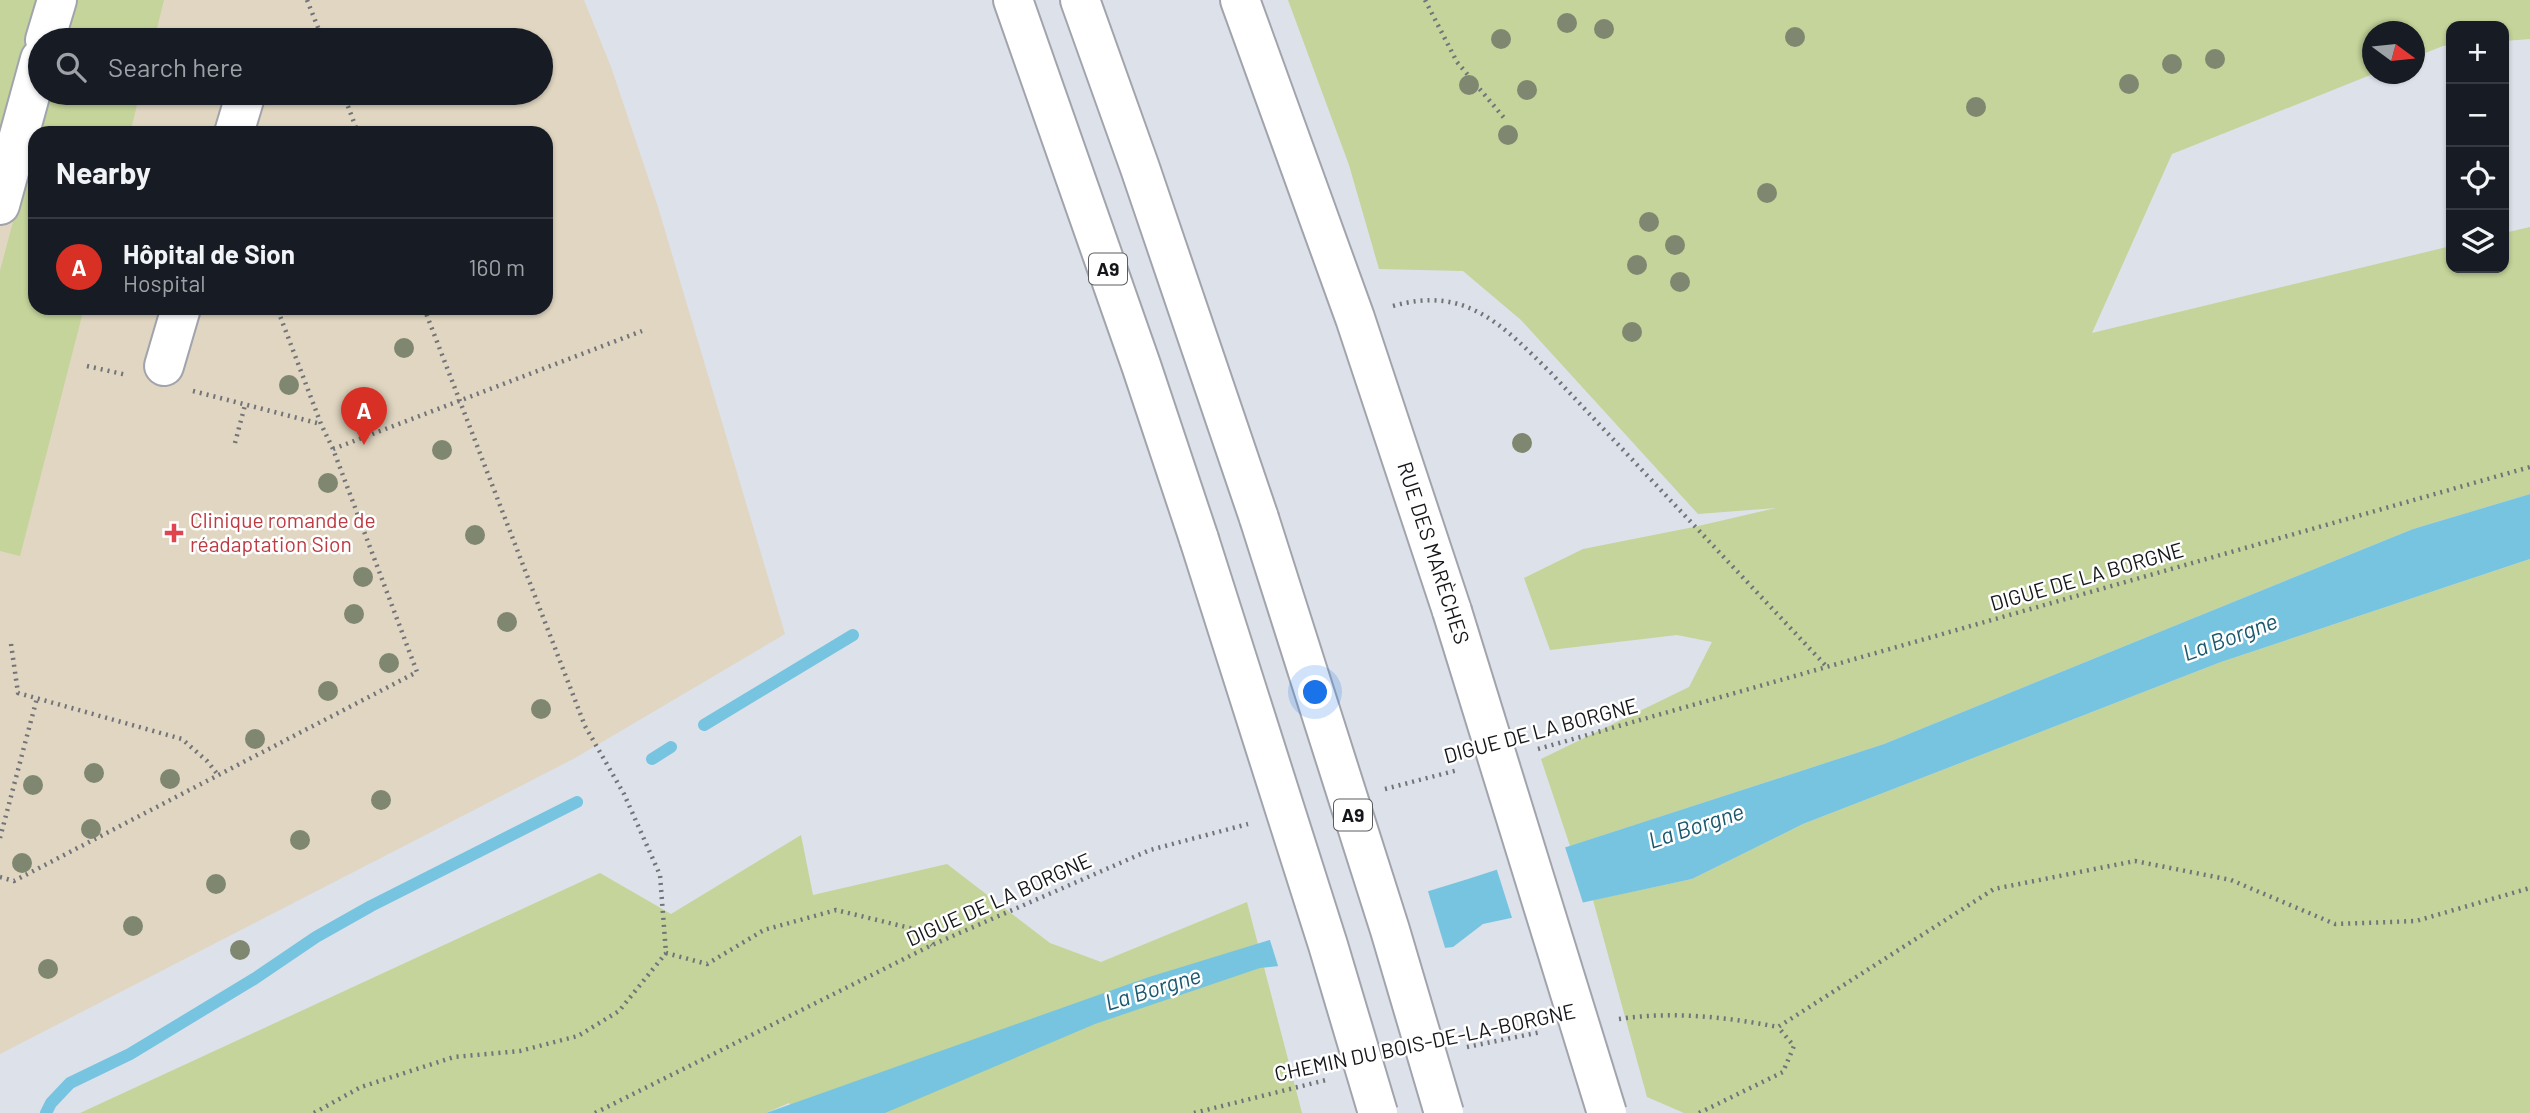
<!DOCTYPE html>
<meta charset="utf-8">
<style>
body{margin:0;font-family:Barlow,sans-serif;background:#242831;color:#f1f3f6}
.controls{position:absolute;right:21px;top:21px;display:grid;overflow:hidden;border-radius:14px;box-shadow:0 2px 5px #0004}
.controls button{width:63px;height:63px;display:grid;place-items:center;padding:0;border:0;border-bottom:2px solid #363941;background:#171b24;color:#f1f3f6;font:35px sans-serif}
.compass{position:absolute;left:2362px;top:21px;width:63px;height:63px;border-radius:50%;background:#171b24;box-shadow:0 2px 5px #0004;rotate:105deg}
.you{position:absolute;left:1316px;top:693px;width:24px;height:24px;margin:-18px;border:5px solid #fff;border-radius:50%;background:#1a73e8;box-shadow:0 0 0 10px #1a73e833}
.badge{display:grid;place-items:center;width:46px;height:46px;border-radius:50%;background:#d93025;color:#fff;font-size:23px;font-weight:700}
.pin{position:absolute;translate:-50% -58px;filter:drop-shadow(0 2px 4px #0008)}
.pin::after{content:'';position:absolute;top:37px;width:24px;height:21px;background:inherit;clip-path:polygon(0 0,100% 0,50% 100%)}
.list{margin:0;padding:0;list-style:none}
h2{display:flex;justify-content:space-between;align-items:center;height:91px;margin:0;padding:0 28px;font-size:30px}
h2 small{font-size:23px;font-weight:400;color:#9ea1a6}
.list li{display:grid;grid-template-columns:46px 1fr auto;gap:21px;align-items:center;box-sizing:border-box;height:98px;padding:0 28px;border-top:2px solid #363941}
.list b{display:block;font-size:26px;white-space:nowrap}
.list p{margin:0;font-size:23px;white-space:nowrap;color:#9ea1a6}
.list em{font-size:23px;font-style:normal;color:#9ea1a6}
.icon{flex:none;width:38px;height:38px;fill:none;stroke:currentColor;stroke-width:2;stroke-linecap:round;stroke-linejoin:round}
.map{position:relative;flex:none;width:2530px;height:1113px;overflow:hidden}
.search{position:absolute;background:#171b24;box-shadow:0 2px 5px #0004;left:28px;top:28px;width:525px;height:77px;display:flex;align-items:center;gap:18px;box-sizing:border-box;padding:0 24px;border-radius:38px;color:#9ea1a6;font-size:26px}
.panel{position:absolute;background:#171b24;box-shadow:0 2px 5px #0004;left:28px;top:126px;width:525px;height:189px;border-radius:21px}
.map>svg:first-child{display:block}
.medical{fill:#e0d6c1;fill-rule:evenodd}
.green{fill:#c4d49a}
.water{fill:#77c4e1}
.pier{fill:#dde1e9}
.lines{fill:none;stroke-linecap:round;stroke-linejoin:round}
.stream{stroke:#77c4e1;stroke-width:12}
.minor-casing{stroke:#a1a4ac;stroke-width:42}
.highway-casing{stroke:#a1a4ac;stroke-width:42}
.path{stroke:#727479;stroke-width:4.5;stroke-dasharray:2 5;stroke-linecap:butt}
.minor{stroke:#fff;stroke-width:38}
.highway{stroke:#fff;stroke-width:38}
.minor-bridge-casing{stroke:#a1a4ac;stroke-width:42;stroke-linecap:butt}
.highway-bridge-casing{stroke:#a1a4ac;stroke-width:42;stroke-linecap:butt}
.minor-bridge{stroke:#fff;stroke-width:38}
.highway-bridge{stroke:#fff;stroke-width:38}
.tree{fill:#808770}
.health-dot{fill:#e0444e;stroke:#fff;stroke-width:2.5}
.labels{text-anchor:middle;stroke-width:5;stroke-linejoin:round;paint-order:stroke}
.shield{fill:#fff;stroke:#5b5c5e;stroke-width:2}
.shield-label{font-size:19px;font-weight:bold;fill:#151619}
.health-label{font-size:21px;fill:#be3a42;stroke:#fff;text-anchor:start}
.street-label{font-size:21px;fill:#151619;stroke:#fff}
.water-label{font-size:23px;font-style:italic;fill:#19586d;stroke:#fff}
</style>
<div class="map">
<svg width="2530" height="1113" viewBox="0 0 2530 1113">
<rect width="100%" height="100%" fill="#dde1e9"/>
<path class="medical" d="M0,0H584L611,67L658,207L785,634L575,758L0,1054ZM40,40H541V93H40ZM35,133H546V308H35Z"/>
<g class="green">
<path d="M0,0H39L0,153Z"/>
<path d="M72,0H164L154,40H61Z"/>
<path d="M1288,0H2530V39L2504,41V26H2451V45L2443,46L2415,57L2414,32H2372L2373,74L2172,154L2092,333L2451,246V268H2504V233L2530,227V494L2413,529L1884,744L1570,846L1541,759L1689,687L1712,642L1677,635L1550,650L1524,578L1583,549L1694,527L1776,508L1698,514L1521,320L1463,271L1379,269L1349,165Z"/>
<path d="M47,93H140L130,133H37Z"/>
<path d="M35,139V308H84L20,556L0,551V271Z"/>
<path d="M2530,559V1113H1684L1647,1097L1593,900L1692,879L1803,824L2221,662Z"/>
<path d="M801,835L813,895L947,864L1050,943L1101,962L1247,902L1302,1113H796L789,1103L766,1113H80L600,873L671,914Z"/>
</g>
<path class="water" d="M2530,494V559L2221,662L1803,824L1692,879L1483,924L1453,947L1260,968L1095,1024L885,1113H766L1149,977L1468,879L1884,744L2413,529Z"/>
<g class="pier">
<path d="M1564,844L1584,906L1513,921L1496,867Z"/>
<path d="M1427,888L1446,951L1279,969L1269,937Z"/>
</g>
<g class="lines">
<g class="stream">
<path d="M704,725L853,635"/>
<path d="M652,759L671,747"/>
<path d="M46,1113L51,1103L70,1083L130,1054L254,979L316,937L371,906L577,802"/>
</g>
<defs>
<g id="minor">
<path d="M1240,0L1355,318L1452,611"/>
<path d="M45,40L57,0"/>
<path d="M234,133L246,93"/>
<path d="M0,205L40,59"/>
<path d="M164,366L181,308"/>
</g>
<g id="highway">
<path d="M1013,0L1141,365L1199,539"/>
<path d="M1080,0L1140,168L1259,518"/>
</g>
</defs>
<use href="#minor" class="minor-casing"/>
<use href="#highway" class="highway-casing"/>
<g class="path">
<path d="M307,0L323,40"/>
<path d="M1425,0L1457,62L1505,119"/>
<path d="M343,93L358,133"/>
<path d="M434,133L437,132"/>
<path d="M1393,306C1466,285 1502,325 1550,372L1827,667"/>
<path d="M424,308L585,726L624,794L660,875L666,953L707,964L764,930L836,910L914,929L932,945"/>
<path d="M87,366L127,375"/>
<path d="M193,391L321,424"/>
<path d="M235,443L245,405"/>
<path d="M333,449L642,331"/>
<path d="M11,644L18,693L182,739L207,761L219,776"/>
<path d="M1538,749L2530,467"/>
<path d="M1385,789L1458,770"/>
<path d="M0,838L37,698"/>
<path d="M0,877L14,881L417,672L333,449L321,424L277,308"/>
<path d="M1619,1019C1672,1011 1726,1017 1778,1027L1994,889L2135,861L2231,880L2335,924L2416,921L2530,888"/>
<path d="M1467,1047L1541,1032"/>
<path d="M314,1113L361,1087L454,1057L520,1051L578,1036L619,1011L666,953"/>
<path d="M595,1113L932,945L1150,850L1248,824"/>
<path d="M1194,1113L1326,1080"/>
<path d="M1699,1113L1783,1072L1794,1046L1778,1027"/>
</g>
<use href="#minor" class="minor"/>
<use href="#highway" class="highway"/>
<defs>
<path id="minor-bridge" d="M1452,611L1607,1113"/>
<g id="highway-bridge">
<path d="M1259,518L1390,930L1444,1113"/>
<path d="M1199,539L1328,945L1378,1113"/>
</g>
</defs>
<use href="#minor-bridge" class="minor-bridge-casing"/>
<use href="#highway-bridge" class="highway-bridge-casing"/>
<use href="#minor-bridge" class="minor-bridge"/>
<use href="#highway-bridge" class="highway-bridge"/>
</g>
<g class="tree">
<circle cx="1567" cy="23" r="10"/>
<circle cx="1604" cy="29" r="10"/>
<circle cx="1795" cy="37" r="10"/>
<circle cx="1501" cy="39" r="10"/>
<circle cx="2215" cy="59" r="10"/>
<circle cx="2172" cy="64" r="10"/>
<circle cx="2129" cy="84" r="10"/>
<circle cx="1469" cy="85" r="10"/>
<circle cx="1527" cy="90" r="10"/>
<circle cx="1976" cy="107" r="10"/>
<circle cx="1508" cy="135" r="10"/>
<circle cx="1767" cy="193" r="10"/>
<circle cx="1649" cy="222" r="10"/>
<circle cx="1675" cy="245" r="10"/>
<circle cx="1637" cy="265" r="10"/>
<circle cx="1680" cy="282" r="10"/>
<circle cx="1632" cy="332" r="10"/>
<circle cx="404" cy="348" r="10"/>
<circle cx="289" cy="385" r="10"/>
<circle cx="1522" cy="443" r="10"/>
<circle cx="442" cy="450" r="10"/>
<circle cx="328" cy="483" r="10"/>
<circle cx="475" cy="535" r="10"/>
<circle cx="363" cy="577" r="10"/>
<circle cx="354" cy="614" r="10"/>
<circle cx="507" cy="622" r="10"/>
<circle cx="389" cy="663" r="10"/>
<circle cx="328" cy="691" r="10"/>
<circle cx="541" cy="709" r="10"/>
<circle cx="255" cy="739" r="10"/>
<circle cx="94" cy="773" r="10"/>
<circle cx="170" cy="779" r="10"/>
<circle cx="33" cy="785" r="10"/>
<circle cx="381" cy="800" r="10"/>
<circle cx="91" cy="829" r="10"/>
<circle cx="300" cy="840" r="10"/>
<circle cx="22" cy="863" r="10"/>
<circle cx="216" cy="884" r="10"/>
<circle cx="133" cy="926" r="10"/>
<circle cx="240" cy="950" r="10"/>
<circle cx="48" cy="969" r="10"/>
</g>
<path class="health-dot" d="M170.5 522.5h7v7h7v7h-7v7h-7v-7h-7v-7h7z"/>
<g class="labels">
<g class="shield">
<rect x="1089" y="253.5" width="38" height="31" rx="5"/>
<rect x="1334" y="799.5" width="38" height="31" rx="5"/>
</g>
<g class="shield-label">
<text x="1108" y="276">A9</text>
<text x="1353" y="822">A9</text>
</g>
<g class="health-label">
<text x="190" y="528">Clinique romande de<tspan x="190" dy="24">réadaptation Sion</tspan></text>
</g>
<g class="street-label">
<text transform="translate(1433 553) rotate(72)" y="7">RUE DES MARÈCHES</text>
<text transform="translate(2087 577) rotate(-16)" y="7">DIGUE DE LA BORGNE</text>
<text transform="translate(1541 731) rotate(-15)" y="7">DIGUE DE LA BORGNE</text>
<text transform="translate(999 900) rotate(-24)" y="7">DIGUE DE LA BORGNE</text>
<text transform="translate(1425 1043) rotate(-12)" y="7">CHEMIN DU BOIS-DE-LA-BORGNE</text>
</g>
<g class="water-label">
<text transform="translate(2230 637) rotate(-20)" y="8">La Borgne</text>
<text transform="translate(1696 826) rotate(-18)" y="8">La Borgne</text>
<text transform="translate(1153 989) rotate(-17)" y="8">La Borgne</text>
</g>
</g>
</svg>
<div class="controls">
<button>+</button>
<button>−</button>
<button><svg class="icon" aria-label="locate" viewBox="0 0 24 24"><circle cx="12" cy="12" r="6"/><path d="M12 2v4M12 18v4M2 12h4M18 12h4"/></svg></button>
<button><svg class="icon" aria-label="layers" viewBox="0 0 24 24"><path d="M12 4l9 5-9 5-9-5zM3 14l9 5 9-5"/></svg></button>
</div>
<svg class="compass" viewBox="-18 -18 36 36"><path d="M0-13l5 13h-10z" fill="#e53935"/><path d="M0 13l5-13h-10z" fill="#9ea1a6"/></svg>
<div class="you"></div>
<div class="pin badge" style="left:364px;top:445px">A</div>
<div class="search"><svg class="icon" aria-label="search" viewBox="0 0 24 24"><circle cx="10" cy="10" r="6"/><path d="M15 15l6 6"/></svg>Search here</div>
<section class="panel">
<h2>Nearby<small></small></h2>
<ul class="list">
<li><span class="badge">A</span><div><b>Hôpital de Sion</b><p>Hospital</p></div><em>160 m</em></li>
</ul>
</section>
</div>
